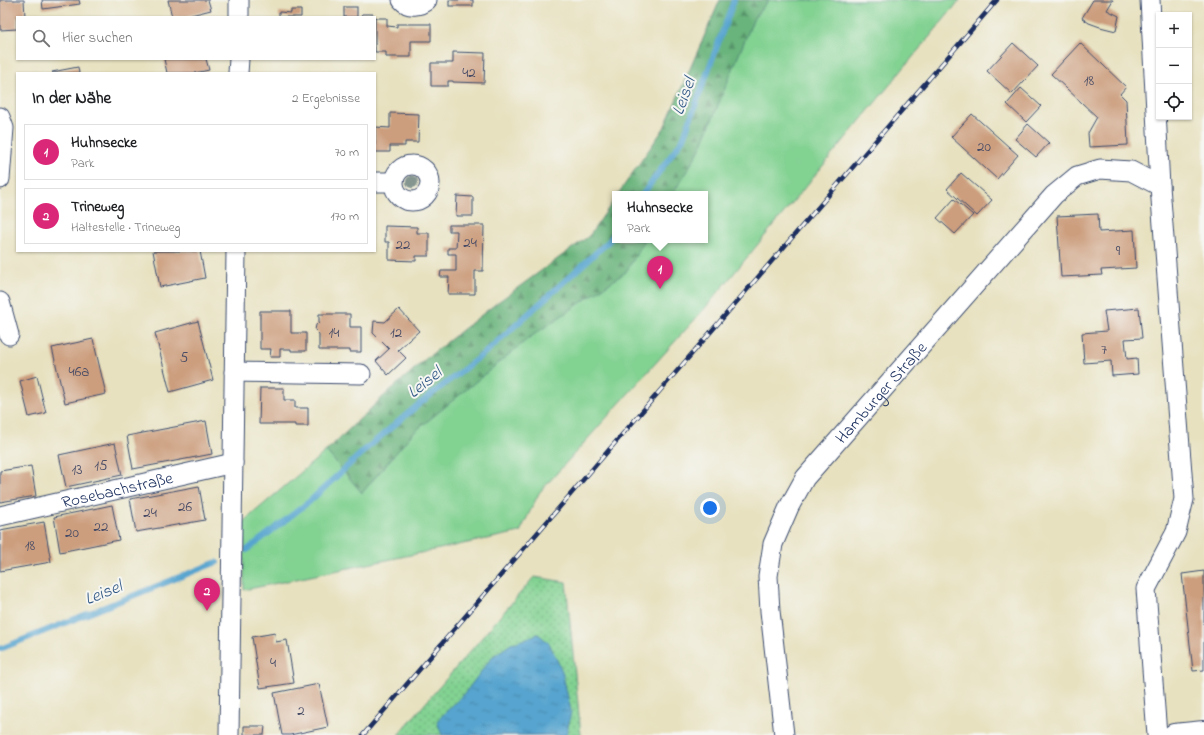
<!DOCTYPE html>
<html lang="de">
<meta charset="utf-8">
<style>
body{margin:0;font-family:"Indie Flower",sans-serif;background:#f2f2f2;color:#202124}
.controls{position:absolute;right:12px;top:12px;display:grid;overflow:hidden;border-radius:0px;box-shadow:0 1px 3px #0004}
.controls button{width:36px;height:36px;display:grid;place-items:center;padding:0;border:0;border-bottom:1px solid #e0e0e0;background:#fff;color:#202124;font:20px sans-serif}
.you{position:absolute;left:710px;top:508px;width:14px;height:14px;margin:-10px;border:3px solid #fff;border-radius:50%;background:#1a73e8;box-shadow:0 0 0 6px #1a73e833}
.badge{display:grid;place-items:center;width:26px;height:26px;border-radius:50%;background:#db2777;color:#fff;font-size:13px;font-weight:700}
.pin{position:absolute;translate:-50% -33px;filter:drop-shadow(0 1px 2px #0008)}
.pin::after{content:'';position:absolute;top:21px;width:14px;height:12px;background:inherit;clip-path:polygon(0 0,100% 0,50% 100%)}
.popup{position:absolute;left:612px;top:191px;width:96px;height:52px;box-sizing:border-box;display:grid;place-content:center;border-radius:0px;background:#fff;filter:drop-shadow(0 1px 3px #0005);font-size:13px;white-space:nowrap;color:#757577}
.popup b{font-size:15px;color:#202124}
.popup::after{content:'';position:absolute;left:50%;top:100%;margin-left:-8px;border:8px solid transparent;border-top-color:#fff}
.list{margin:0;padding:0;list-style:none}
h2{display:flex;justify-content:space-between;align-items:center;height:52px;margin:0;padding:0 16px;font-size:17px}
h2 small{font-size:13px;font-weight:400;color:#757577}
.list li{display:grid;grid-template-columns:26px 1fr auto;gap:12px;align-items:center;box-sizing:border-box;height:56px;margin:0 8px 8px;padding:0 8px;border:1px solid #e0e0e0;border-radius:0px}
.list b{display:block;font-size:15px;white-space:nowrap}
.list p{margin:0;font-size:13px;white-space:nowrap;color:#757577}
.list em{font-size:13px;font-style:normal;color:#757577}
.icon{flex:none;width:22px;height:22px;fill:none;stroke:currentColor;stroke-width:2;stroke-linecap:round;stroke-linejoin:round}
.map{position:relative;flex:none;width:1204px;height:735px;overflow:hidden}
.search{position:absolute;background:#fff;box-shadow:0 1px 3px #0004;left:16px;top:16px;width:360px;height:44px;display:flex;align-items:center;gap:10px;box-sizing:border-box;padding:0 14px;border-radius:0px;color:#757577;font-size:15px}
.panel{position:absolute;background:#fff;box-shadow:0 1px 3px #0004;left:16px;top:72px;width:360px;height:180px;border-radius:0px}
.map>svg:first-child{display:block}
.grass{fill:url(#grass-dots);stroke:#4e8078}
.forest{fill:url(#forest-firs);stroke:#42726d}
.park{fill:#82d292;stroke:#4e8078}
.water{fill:url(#water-ripples);stroke:#386a96}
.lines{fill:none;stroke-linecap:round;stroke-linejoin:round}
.stream{stroke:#56a4cf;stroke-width:6}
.building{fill:#cc9e7e}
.minor-casing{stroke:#3a4a6d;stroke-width:21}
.tertiary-casing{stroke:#3a4a6d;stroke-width:24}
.minor{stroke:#fff;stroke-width:19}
.tertiary{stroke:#fff;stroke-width:22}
.rail-casing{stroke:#1b2f5e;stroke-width:4.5}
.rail{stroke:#f6f6f2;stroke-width:3;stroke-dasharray:9;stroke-linecap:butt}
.tree{fill:#859691}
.labels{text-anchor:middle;stroke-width:4;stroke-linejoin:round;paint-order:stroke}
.number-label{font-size:15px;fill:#474b66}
.street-label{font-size:17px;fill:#1b2f5e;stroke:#f6f6f2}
.water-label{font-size:18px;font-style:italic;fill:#305886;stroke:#f6f6f2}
</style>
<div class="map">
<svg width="1204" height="735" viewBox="0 0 1204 735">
<defs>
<pattern id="grass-dots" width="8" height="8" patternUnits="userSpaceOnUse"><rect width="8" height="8" fill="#82d292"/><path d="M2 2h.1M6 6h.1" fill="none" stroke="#6aab7a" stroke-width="1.8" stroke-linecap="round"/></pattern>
<pattern id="forest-firs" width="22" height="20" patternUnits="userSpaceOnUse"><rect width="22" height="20" fill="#69b47c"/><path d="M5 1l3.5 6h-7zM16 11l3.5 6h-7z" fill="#569369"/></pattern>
<pattern id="water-ripples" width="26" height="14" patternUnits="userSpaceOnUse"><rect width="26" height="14" fill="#56a4cf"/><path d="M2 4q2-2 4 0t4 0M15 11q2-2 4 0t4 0" fill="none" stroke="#4686ab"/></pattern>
</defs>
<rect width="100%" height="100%" fill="#f6f6f2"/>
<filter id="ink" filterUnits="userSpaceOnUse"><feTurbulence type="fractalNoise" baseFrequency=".025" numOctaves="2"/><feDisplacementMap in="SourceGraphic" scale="8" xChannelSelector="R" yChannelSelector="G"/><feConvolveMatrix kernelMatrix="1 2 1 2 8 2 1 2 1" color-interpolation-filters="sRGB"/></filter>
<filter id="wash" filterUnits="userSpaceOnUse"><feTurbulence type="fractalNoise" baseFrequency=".012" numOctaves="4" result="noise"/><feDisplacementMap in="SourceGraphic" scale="16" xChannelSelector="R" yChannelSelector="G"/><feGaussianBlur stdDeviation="0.9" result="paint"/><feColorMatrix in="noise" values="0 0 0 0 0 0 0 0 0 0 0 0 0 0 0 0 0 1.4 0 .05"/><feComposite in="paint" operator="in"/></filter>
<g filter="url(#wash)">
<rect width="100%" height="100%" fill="#e7e1bf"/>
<path class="grass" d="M534,577L566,582L581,735H398Z"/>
<g class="forest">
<path d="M720,0H769L754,18L700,149L673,194H618L664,128Z"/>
<path d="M615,199V240H645L626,272L529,338L412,434L362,493L326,451L386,394L428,357L498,302L589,236Z"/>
</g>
<path class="park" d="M769,0H960L706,307L539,493L520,532L244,590V521L326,451L362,493L412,434L529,338L626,272L645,240H705V194H673L700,149L754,18Z"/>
<path class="water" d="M538,634L549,643L562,671L571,711L567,733L565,735H442L437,721L465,693L492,657L511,644Z"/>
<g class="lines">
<g class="stream">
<path d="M643,194L683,139L734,0"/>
<path d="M247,550L310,501L367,448L418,405L487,351L608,242L615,233"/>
<path d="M0,649L217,562"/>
</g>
</g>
<g id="blocks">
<g class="building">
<path d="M0,0H24L25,17H17V29L0,30Z"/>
<path d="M42,0H79L80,4L43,9Z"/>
<path d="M168,0H208L211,10L183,17H172Z"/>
<rect x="449" y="0" width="24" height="6"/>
<path d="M1093,0H1113L1107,10L1119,16L1116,31L1100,27L1089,23L1082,18Z"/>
<rect x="344" y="7" width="13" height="10"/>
<path d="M291,10H301V17H279V12L291,13Z"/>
<path d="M362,14H373L377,18H387V26L397,27V24H431V41H411V57H386V52H375V17H360Z"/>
<path d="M1013,43L1038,66L1012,94L987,71Z"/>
<path d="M1080,43L1126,87L1120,94L1126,100L1128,145L1089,147L1088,133L1097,117L1051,74Z"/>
<path d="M453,52L485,53L484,83L453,82V81H448V86H431V63H453Z"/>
<path d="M164,59H206L209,70L195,73H167Z"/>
<path d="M78,67L79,73H53L52,72Z"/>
<path d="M1021,88L1041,106L1026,122L1007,104Z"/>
<path d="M390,113L419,114L418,142H405V146H390V152H375V127L390,128Z"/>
<path d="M972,114L1018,155L997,179L951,137Z"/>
<path d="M1028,124L1049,143L1036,157L1015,139Z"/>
<path d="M961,173L992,200L977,216L947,189Z"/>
<path d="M457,196L473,197V216H456Z"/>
<path d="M954,199L973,215L955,234L937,218Z"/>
<path d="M1098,214L1099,232L1134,230L1136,268L1101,270L1102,275L1061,277L1057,216Z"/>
<path d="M449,225H484L483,271H475V294H448L449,277H440L441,271H456V254H448V248H456L457,231H449Z"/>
<path d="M385,226L417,227V233H429V256H416V261L389,260V242H385Z"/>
<path d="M153,251H200L205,278L160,287Z"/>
<path d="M1139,308L1142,338L1125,339L1127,359L1137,358L1138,374L1112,376L1111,361L1084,363L1082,333L1107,331L1104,311Z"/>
<path d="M399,309L419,331L398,350L406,358L388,375L376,361L389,349L373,333L374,321L385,322Z"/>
<path d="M260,311H291V333H306V351H291V349H280V357H270L271,349H260Z"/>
<path d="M319,314H350V327H361V352H350V350H319V334L315,330L316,325L319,322Z"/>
<path d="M198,321L213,380L170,392L155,333Z"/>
<path d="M93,339L106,394L65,403L52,348Z"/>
<path d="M37,376L46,413L29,417L20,381Z"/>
<path d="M260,388H284V400H295V408H308V426H295V424H259Z"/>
<path d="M206,421L212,454L133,469L127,436Z"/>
<path d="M115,443L122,475L66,487L59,455Z"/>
<path d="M31,466L36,496L0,502V471Z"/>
<path d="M199,486L205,520L136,532L130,499Z"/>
<path d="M112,505L119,540L60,552L54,517Z"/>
<path d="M44,522L51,562L0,571V530Z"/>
<path d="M1204,571V670L1193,671L1182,574Z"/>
<path d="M275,633L276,642L287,640L294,683L260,688L252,637Z"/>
<path d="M319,684L328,727L290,735H282L274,693Z"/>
<path d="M244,726H265L264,735H244Z"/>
</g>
</g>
</g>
<g filter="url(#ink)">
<use href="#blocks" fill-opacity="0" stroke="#3a4a6d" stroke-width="1"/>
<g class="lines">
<defs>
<g id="minor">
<path d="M402,0C409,8 420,6 427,0"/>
<path d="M1150,0L1160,186L1184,499L1176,532L1146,589L1157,735"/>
<path d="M239,17V0"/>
<path d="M238,73L239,59"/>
<path d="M0,117L4,128L0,179"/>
<circle cx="412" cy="183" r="18"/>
<path d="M375,182H393"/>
<path d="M0,302L9,335"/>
<path d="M234,372L361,374"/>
<path id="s1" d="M0,516L233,463"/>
<path d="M229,735L236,251"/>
<path id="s2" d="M784,735L770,611L768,576L773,544L789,507L805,478L1054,195L1077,176L1100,169L1131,171L1160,186"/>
</g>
<path id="tertiary" d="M1174,735L1204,732"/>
</defs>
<use href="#minor" class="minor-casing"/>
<use href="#tertiary" class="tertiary-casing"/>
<use href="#minor" class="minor"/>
<use href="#tertiary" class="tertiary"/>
<defs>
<path id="rail" d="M363,735L997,0"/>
</defs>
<use href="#rail" class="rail-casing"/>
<use href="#rail" class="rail"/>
</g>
<circle class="tree" cx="412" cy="182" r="6"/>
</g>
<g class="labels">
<g class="number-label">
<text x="469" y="77">42</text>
<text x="1089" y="85">18</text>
<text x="984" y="151">20</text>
<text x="470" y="247">24</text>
<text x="403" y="249">22</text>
<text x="1118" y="255">9</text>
<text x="334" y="337">14</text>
<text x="396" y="337">12</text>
<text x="1104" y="354">7</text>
<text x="184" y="362">5</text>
<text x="79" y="376">46a</text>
<text x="101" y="470">15</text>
<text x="77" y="474">13</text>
<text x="185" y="511">26</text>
<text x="150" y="517">24</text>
<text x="101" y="531">22</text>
<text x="72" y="537">20</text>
<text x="30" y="550">18</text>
<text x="273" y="667">4</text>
<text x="301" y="715">2</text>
</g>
<g class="street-label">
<text dy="6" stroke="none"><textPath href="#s2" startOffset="380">Hamburger Straße</textPath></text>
<text dy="6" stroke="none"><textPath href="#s1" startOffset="120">Rosebachstraße</textPath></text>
</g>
<g class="water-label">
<text transform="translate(683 96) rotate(-70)" y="6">Leisel</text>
<text transform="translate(424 382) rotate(-38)" y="6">Leisel</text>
<text transform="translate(103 592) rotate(-22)" y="6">Leisel</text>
</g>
</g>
</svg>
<div class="controls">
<button>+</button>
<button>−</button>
<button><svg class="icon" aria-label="locate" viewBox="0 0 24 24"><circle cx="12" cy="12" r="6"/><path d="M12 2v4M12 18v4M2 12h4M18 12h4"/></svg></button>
</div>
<div class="you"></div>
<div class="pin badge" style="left:660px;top:289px">1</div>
<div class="popup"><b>Huhnsecke</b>Park</div>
<div class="pin badge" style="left:207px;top:611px">2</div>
<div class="search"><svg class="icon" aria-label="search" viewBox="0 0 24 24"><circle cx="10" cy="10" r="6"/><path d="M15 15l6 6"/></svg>Hier suchen</div>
<section class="panel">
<h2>In der Nähe<small>2 Ergebnisse</small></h2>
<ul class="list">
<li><span class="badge">1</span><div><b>Huhnsecke</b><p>Park</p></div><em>70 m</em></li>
<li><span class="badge">2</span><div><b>Trineweg</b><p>Haltestelle · Trineweg</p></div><em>170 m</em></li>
</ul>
</section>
</div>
